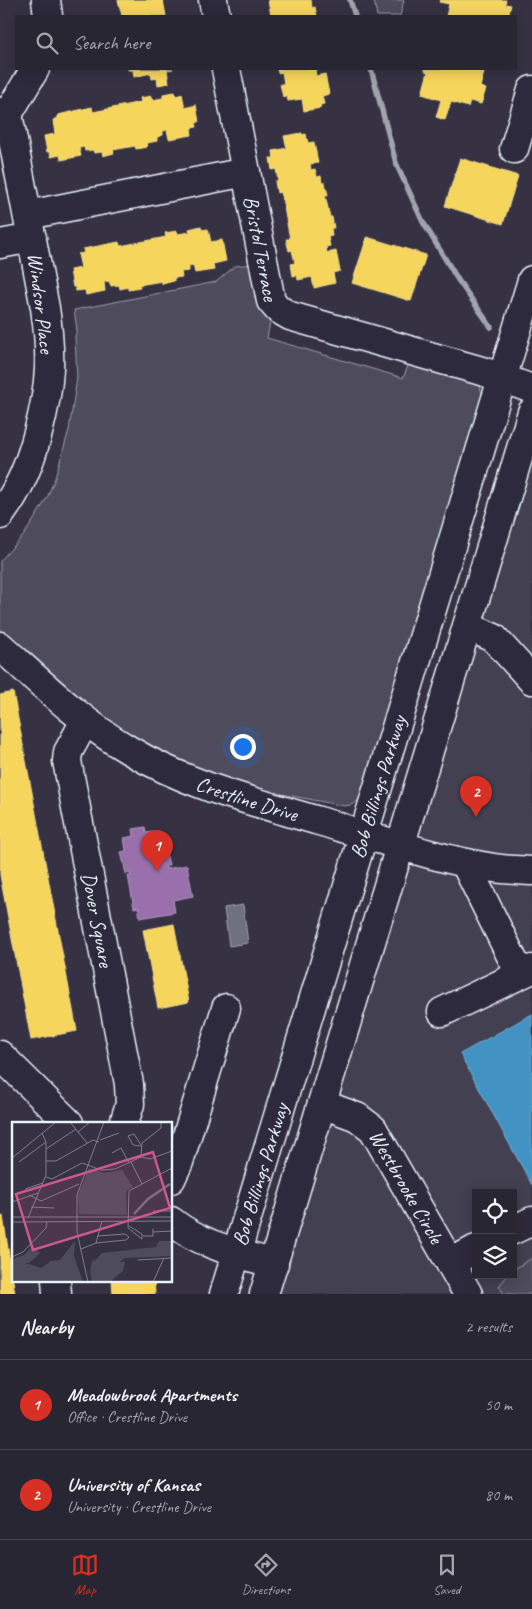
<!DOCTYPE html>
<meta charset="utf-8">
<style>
body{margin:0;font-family:Caveat,sans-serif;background:#302e3b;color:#f1f3f6}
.controls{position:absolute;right:15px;bottom:15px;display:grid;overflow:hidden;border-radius:0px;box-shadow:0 2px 12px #0003}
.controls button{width:45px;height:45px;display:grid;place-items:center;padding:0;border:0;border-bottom:1px solid #44434e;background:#282633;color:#f1f3f6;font:25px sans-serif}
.you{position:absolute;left:242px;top:746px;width:18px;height:18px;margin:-12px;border:4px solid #fff;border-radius:50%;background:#1a73e8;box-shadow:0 0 0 8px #1a73e833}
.badge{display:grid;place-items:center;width:32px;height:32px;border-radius:50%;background:#d93025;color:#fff;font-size:16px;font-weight:700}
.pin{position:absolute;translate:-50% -41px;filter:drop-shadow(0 1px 2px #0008)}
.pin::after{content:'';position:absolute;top:26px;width:18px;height:15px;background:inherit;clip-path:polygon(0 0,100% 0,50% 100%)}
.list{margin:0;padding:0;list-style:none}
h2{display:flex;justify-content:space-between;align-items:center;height:65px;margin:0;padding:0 20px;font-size:21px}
h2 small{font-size:16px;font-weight:400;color:#a5a5ac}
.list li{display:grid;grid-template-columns:32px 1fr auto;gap:15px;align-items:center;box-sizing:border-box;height:90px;padding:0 20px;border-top:1px solid #44434e}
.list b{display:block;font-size:19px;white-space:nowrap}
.list p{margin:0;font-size:16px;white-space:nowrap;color:#a5a5ac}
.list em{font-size:16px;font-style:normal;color:#a5a5ac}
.icon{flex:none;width:28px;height:28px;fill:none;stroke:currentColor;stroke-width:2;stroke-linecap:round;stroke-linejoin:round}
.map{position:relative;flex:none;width:532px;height:1294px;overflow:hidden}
.search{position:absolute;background:#282633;box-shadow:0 2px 12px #0003;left:15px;right:15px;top:15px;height:55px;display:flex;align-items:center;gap:12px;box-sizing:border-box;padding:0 18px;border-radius:0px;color:#a5a5ac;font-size:19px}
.sheet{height:245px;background:#282633}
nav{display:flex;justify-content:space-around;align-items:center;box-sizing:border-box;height:70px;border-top:1px solid #44434e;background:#282633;font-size:14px;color:#a5a5ac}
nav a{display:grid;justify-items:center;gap:2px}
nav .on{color:#d93025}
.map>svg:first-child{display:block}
.built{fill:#433f51;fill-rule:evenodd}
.green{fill:#4d4b5c;stroke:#9a9eaa}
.water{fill:#70717f;stroke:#a0a4af}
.homes{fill:#f6d55c;stroke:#f2dd8b}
.offices{fill:#9970ab;stroke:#b197c2}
.schools{fill:#4393c3;stroke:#74afd3}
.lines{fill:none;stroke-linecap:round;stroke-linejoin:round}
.stream{stroke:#a0a4af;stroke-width:5.5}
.minor-casing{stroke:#e8f1f8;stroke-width:31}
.major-casing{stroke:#e8f1f8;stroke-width:31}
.minor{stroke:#2f2a3d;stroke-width:28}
.major{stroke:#2f2a3d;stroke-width:28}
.labels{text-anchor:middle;stroke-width:5;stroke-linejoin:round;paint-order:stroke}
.street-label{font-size:21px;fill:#e8f1f8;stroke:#2f2a3d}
.inset-river{fill:none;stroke:#70717f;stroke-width:2.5}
.inset-road{fill:none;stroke:#7d7e8c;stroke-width:1}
.view{fill:#cd598a;fill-opacity:0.15;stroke:#cd598a;stroke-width:2.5}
.inset-edge{fill:none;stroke:#e8f1f8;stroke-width:2.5}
</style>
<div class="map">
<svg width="532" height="1294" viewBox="0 0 532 1294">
<rect width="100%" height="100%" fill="#363244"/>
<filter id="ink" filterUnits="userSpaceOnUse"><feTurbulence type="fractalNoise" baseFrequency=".02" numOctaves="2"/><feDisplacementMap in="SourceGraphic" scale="10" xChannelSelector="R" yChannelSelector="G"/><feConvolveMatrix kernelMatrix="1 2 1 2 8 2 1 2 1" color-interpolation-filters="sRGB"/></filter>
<g filter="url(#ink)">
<path class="built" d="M532,453V1294H276ZM476,1193H513V1275H476Z"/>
<g class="green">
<path d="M374,0H404L400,16H377Z"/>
<path d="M252,264L261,309L263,314L270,322L267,338L403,378L409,363L479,384L483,396L361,798L354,804L345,806L260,790L193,769L117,729L44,671L0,630V561L24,535L35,518L47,498L55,478L69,430L77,378L75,336L77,330L74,310L216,282L235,266Z"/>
<path d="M532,1258V1294H504L499,1286L508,1275H513V1270Z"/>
</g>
<path class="water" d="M243,905L248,943L229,946L224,908Z"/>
<g class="homes">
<path d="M118,0H163L166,16H122Z"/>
<path d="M268,0H311L312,8L315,7L317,16H267L271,15Z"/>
<path d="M440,0H506L505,4L511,5L508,16H446L449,4L439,2Z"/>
<path d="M128,69H173L167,70L169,83L158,85L157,78L152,79L151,73L134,77L133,70H128Z"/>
<path d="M277,69H320L315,70L316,76L325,74L329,94L322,96L324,104L320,105L321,108L304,111L302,99L288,101L287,96L283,97L280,84H284L282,72L278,73Z"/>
<path d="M425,69H485L480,87L486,89L481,104L470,101L468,107L451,102L445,120L436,117L441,100L422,94L428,72L425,71Z"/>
<path d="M175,92L176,96L182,94L185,108L196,105L199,122L196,123L197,127L191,128L192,135L169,139L167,130L163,131V135L157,137V141L147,143V147L136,149L135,146L113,150L114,153L103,156L102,152L94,153L93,150L85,151L84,147L79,148L81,156L61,160L60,155L51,157L50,152H47L44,136L55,134L53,120L58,118V115L92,107L93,112L141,102L140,98L151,96L152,100L163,98V94Z"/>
<path d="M302,133V135L306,134L308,143L314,142L318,163L310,164L311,170L315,169L317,177L321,176L322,183H325L328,195H325L330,217H332L334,228H331L332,236L328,237L330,246L326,247L327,253L336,251L340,271L333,273L335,283L314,288L312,277L298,280L297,275L293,276L291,264L295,263L292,250L289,251L286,239H290L281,192L277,193L275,181H278L276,169L272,170L270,158H274L273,151L287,148L284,136Z"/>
<path d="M460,158L518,176L503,224L445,206Z"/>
<path d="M201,226L202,230L208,229L211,242L222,240L226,261L213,264L214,270L195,273L193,265L189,266V271L181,272L182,277L174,278V281L162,284V281L139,285L140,288L128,290V287L120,289L119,285L111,286L109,281L104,282L105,291L86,295L85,290L76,291L75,287H73L70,270L81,268L78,254L84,253L83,249L119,242L120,246L166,237L165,233L177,231L178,234L190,232L189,229Z"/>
<path d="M367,237L426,255L411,301L352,283Z"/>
<path d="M13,692L77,1031L31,1040L0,875V695Z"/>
<path d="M174,924L189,1002L158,1008L143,930Z"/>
<path d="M3,1216L15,1294H0V1217Z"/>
<path d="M112,1280H154L155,1294H113Z"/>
</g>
<path class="offices" d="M145,827L146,833L158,831L161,844L164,843L169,865L166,866V869L187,865L193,896L173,900L175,912L140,918L138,907L134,908L128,876H131L130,873L126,874L121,852L126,851L124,838L134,836L133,829Z"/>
<path class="schools" d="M532,1014V1185L460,1054Z"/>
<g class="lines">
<g class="stream">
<path d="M350,0L355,16"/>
<path d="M371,69L396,163L423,222L458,280L491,327"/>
</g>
<defs>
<g id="minor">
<path d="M46,0L48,16"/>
<path d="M213,0L216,16"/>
<path d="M226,69L246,172"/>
<path d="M0,112L8,114L35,69"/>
<path d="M514,149L532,90"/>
<path id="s1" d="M28,215L246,172L271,301L278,309L290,316L485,372L532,389"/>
<path d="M0,244L32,238"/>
<path d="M0,515C5,508 11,500 15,492C33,462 47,405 49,369C50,348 48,328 45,308L8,114"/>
<path d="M467,626L494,638L532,680"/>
<path id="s2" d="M0,646C41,683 81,722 129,750C187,785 255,802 319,821C377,838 435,859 494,868C507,870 520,870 532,871"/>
<path id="s3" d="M85,721L68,752L67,761L129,1084L130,1104L124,1123"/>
<path d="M465,863L520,974"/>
<path d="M442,1012L532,969"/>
<path d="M0,1055L69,1123"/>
<path id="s4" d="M322,1104L357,1117L373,1129L468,1294"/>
<path d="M171,1179L179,1162L226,1008"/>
<path d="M171,1221C201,1245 238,1253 274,1264"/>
<path d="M513,1230L532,1221"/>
<path d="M450,1263L476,1249"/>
<path d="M56,1280L57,1294"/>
</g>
<g id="major">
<path id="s5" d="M224,1294L532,280"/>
<path d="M264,1294L532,412"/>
</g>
</defs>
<use href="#minor" class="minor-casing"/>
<use href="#major" class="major-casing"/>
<use href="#minor" class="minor"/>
<use href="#major" class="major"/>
</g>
</g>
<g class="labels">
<g class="street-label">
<text dy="7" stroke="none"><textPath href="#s1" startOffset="300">Bristol Terrace</textPath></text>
<text transform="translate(41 303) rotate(83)" y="7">Windsor Place</text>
<text dy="7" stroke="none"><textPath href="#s5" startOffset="530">Bob Billings Parkway</textPath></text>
<text dy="7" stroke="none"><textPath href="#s2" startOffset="294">Crestline Drive</textPath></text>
<text dy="7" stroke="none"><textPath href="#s3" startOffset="206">Dover Square</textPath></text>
<text dy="7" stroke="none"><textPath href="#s5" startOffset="125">Bob Billings Parkway</textPath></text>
<text dy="7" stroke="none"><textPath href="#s4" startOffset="124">Westbrooke Circle</textPath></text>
</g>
</g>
<g transform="translate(12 1122)">
<rect width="160" height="160" fill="#363244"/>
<path d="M77,46L92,51L110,48L121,65L114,69L115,93L67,92L66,73ZM63,119L62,134L71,160H0V137L12,133L21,124L28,131L17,141H13L29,146L39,139L48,138ZM147,119H160V134L113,136L108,140H113L111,149L98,160H80L78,148L81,137L83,139L90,131L144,125Z" fill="#4d4b5c"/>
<path class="inset-river" d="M122,92L136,77L158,62"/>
<path class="inset-road" d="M58,0L75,21M149,0V6L130,21L129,35L138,37L160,29M66,10L78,0M88,18L107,11M129,24L121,23L116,14L122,12L129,23M34,27L64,7M100,31L109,26L117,41M0,36L44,0M34,39H44L81,18L87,20M7,40L34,20M34,55L40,57L70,41L89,48L103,47L129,35M130,62L160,46M13,67L31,61M17,73L29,79L67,62M0,80L26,71M19,85L42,86M141,89H160M0,95H160M16,96L34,53V20L30,11M0,100L160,99M117,104L130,112V117L116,106L117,69L130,62L119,40M141,110L160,109M131,114H141V107M84,121L114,118L117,115L113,112L85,114M69,127L84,121L90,99M0,135L11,130L34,106L35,100M126,138L160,136M76,160L65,110V73L92,0M141,160L152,136"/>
<path class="view" d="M141,30L158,86L21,128L4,72Z"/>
<rect width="160" height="160" class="inset-edge"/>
</g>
</svg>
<div class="controls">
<button><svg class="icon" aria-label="locate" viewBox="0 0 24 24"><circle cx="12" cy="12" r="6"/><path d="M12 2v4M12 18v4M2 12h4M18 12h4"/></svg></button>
<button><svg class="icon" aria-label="layers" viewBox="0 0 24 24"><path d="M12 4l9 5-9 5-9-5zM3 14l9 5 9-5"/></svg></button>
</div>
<div class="you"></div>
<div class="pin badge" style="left:157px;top:871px">1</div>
<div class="pin badge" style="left:476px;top:817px">2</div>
<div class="search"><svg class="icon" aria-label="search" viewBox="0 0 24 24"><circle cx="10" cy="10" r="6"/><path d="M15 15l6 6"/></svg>Search here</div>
</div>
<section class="sheet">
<h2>Nearby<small>2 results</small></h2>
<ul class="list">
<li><span class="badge">1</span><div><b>Meadowbrook Apartments</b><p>Office · Crestline Drive</p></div><em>50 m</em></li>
<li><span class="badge">2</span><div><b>University of Kansas</b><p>University · Crestline Drive</p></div><em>80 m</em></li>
</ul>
</section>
<nav>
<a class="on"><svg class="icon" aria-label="map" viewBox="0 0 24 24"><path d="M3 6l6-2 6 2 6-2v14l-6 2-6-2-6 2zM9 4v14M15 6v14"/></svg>Map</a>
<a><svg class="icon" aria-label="directions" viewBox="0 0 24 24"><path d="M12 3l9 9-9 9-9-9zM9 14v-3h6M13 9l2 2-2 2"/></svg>Directions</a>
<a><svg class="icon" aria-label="saved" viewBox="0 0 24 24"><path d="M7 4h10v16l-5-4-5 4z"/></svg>Saved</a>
</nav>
